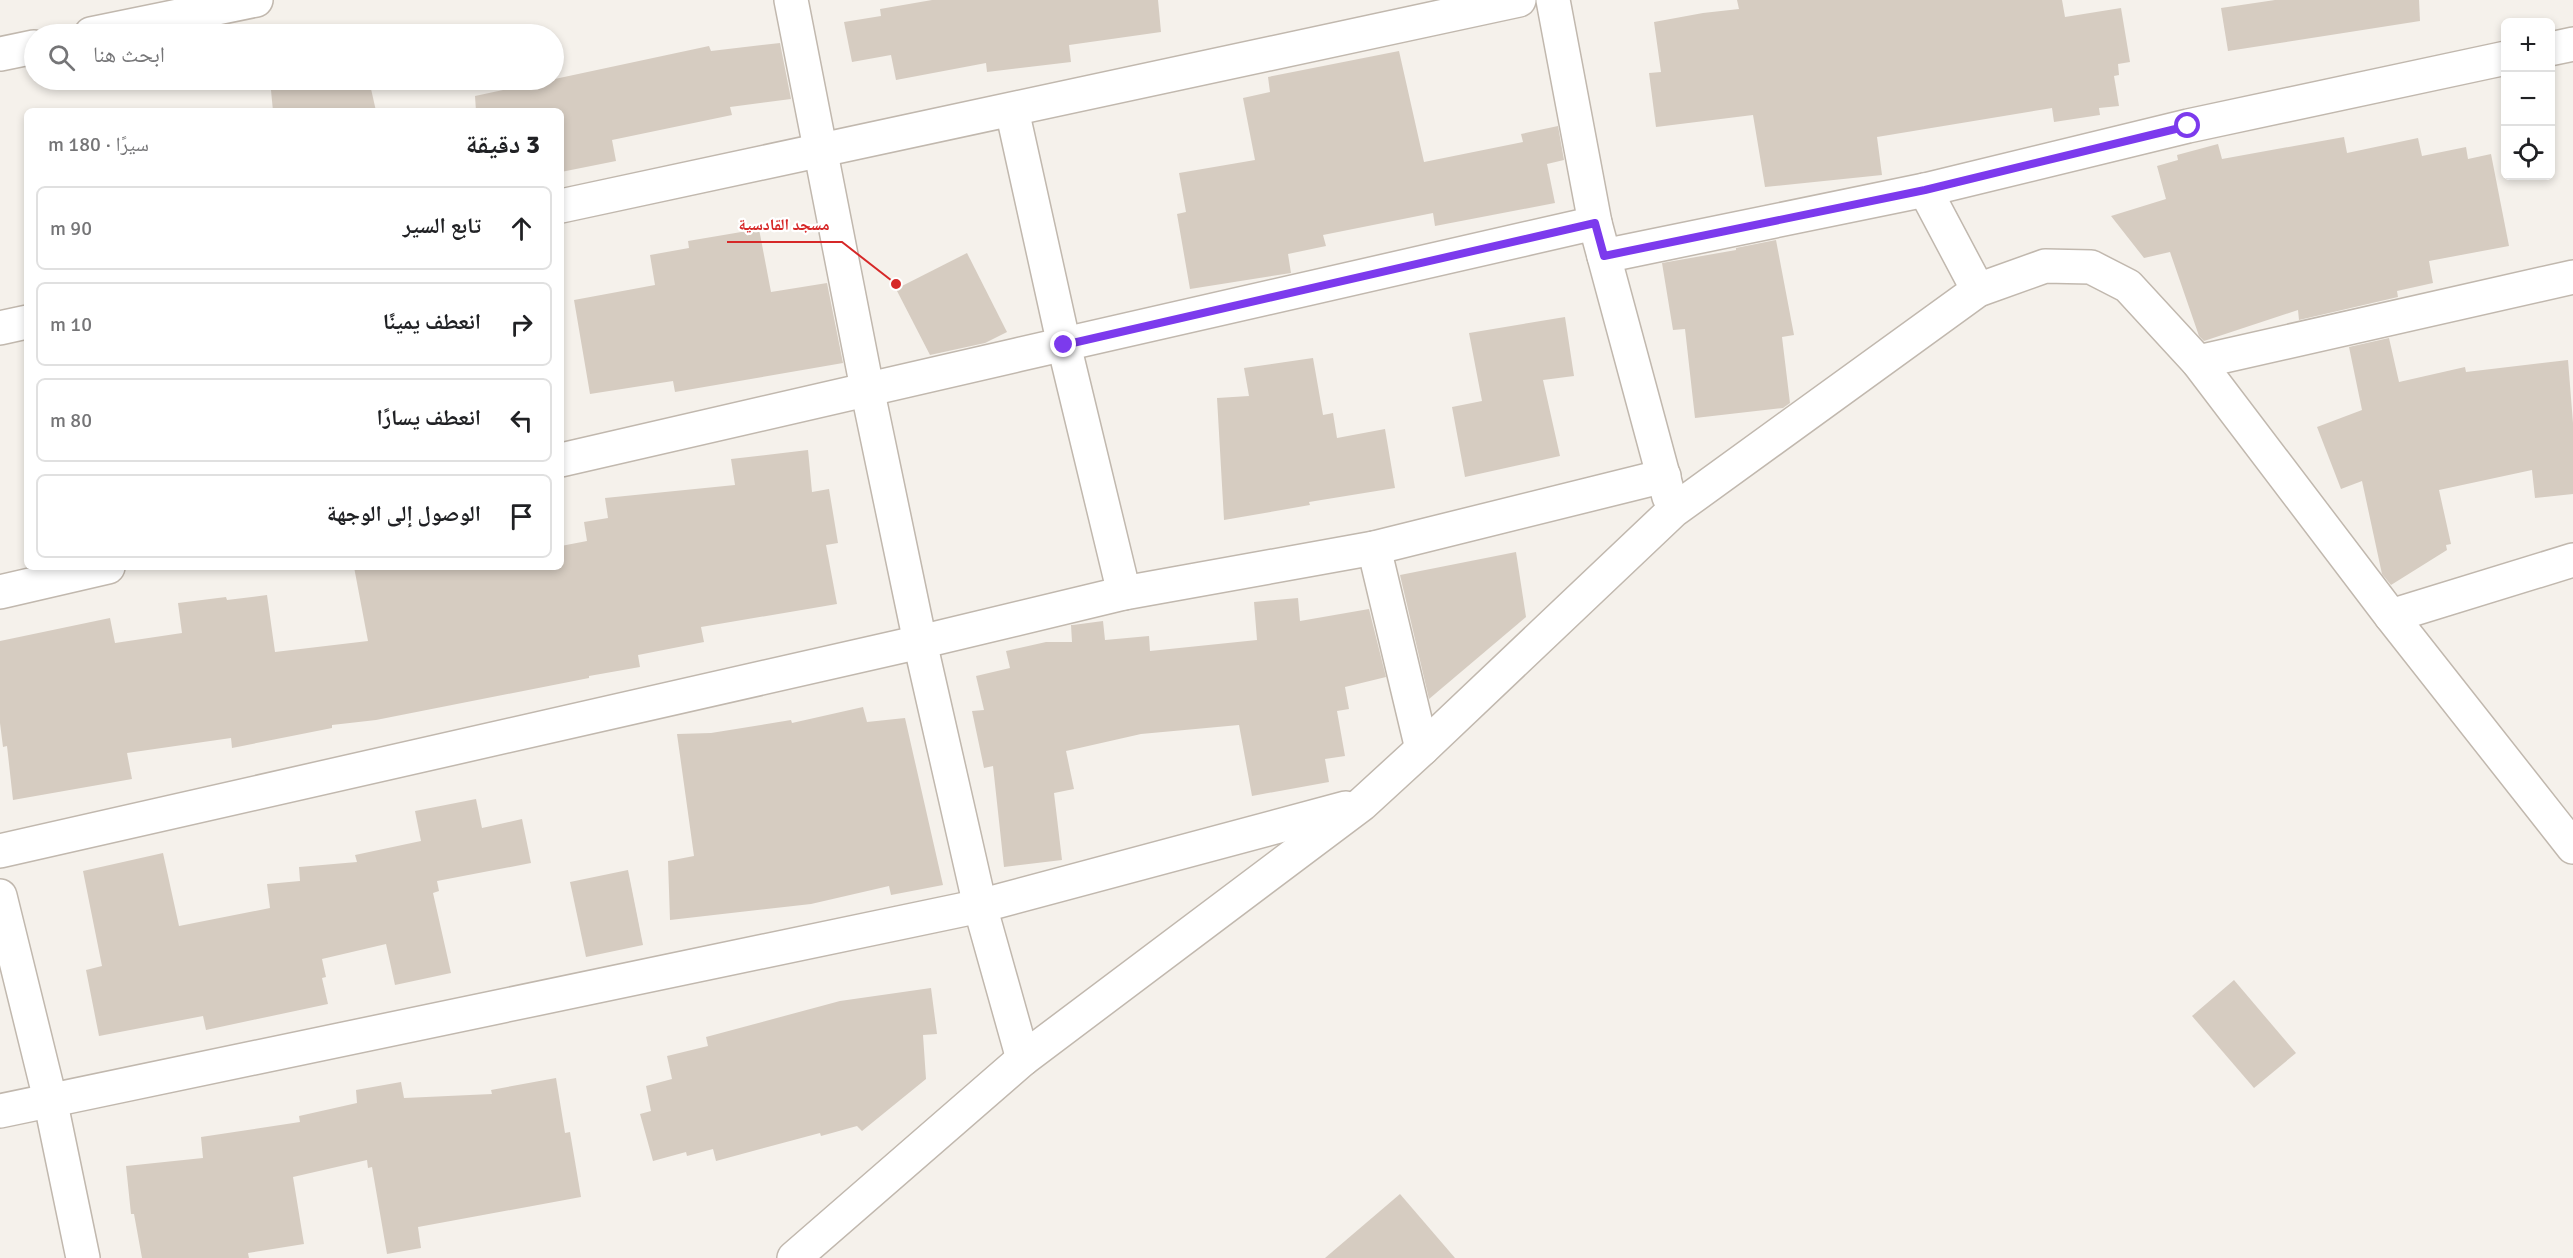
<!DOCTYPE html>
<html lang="ar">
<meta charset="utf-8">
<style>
body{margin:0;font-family:Signika,"Noto Naskh Arabic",sans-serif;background:#f6f6f6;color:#202124;direction:rtl}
.controls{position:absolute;right:18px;top:18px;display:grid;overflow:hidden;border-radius:9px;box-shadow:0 3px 9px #0003}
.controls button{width:54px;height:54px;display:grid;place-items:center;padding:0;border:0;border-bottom:2px solid #e0e0e0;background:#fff;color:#202124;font:30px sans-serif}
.stop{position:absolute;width:18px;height:18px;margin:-14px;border:4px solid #7c3aed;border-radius:50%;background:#fff}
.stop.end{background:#7c3aed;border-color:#fff;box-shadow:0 2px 6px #0008}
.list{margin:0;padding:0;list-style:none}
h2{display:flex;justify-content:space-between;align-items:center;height:78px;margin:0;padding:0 24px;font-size:26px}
h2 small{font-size:20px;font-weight:400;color:#757577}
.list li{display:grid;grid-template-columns:39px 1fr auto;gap:18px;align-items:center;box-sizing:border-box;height:84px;margin:0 12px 12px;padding:0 12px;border:2px solid #e0e0e0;border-radius:9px}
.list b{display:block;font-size:22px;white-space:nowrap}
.list em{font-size:20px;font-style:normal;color:#757577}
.icon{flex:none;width:33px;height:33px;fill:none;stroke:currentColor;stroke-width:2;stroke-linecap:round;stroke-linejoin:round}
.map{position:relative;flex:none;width:2573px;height:1258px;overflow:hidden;direction:ltr}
.search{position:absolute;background:#fff;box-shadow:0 3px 9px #0003;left:24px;top:24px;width:540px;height:66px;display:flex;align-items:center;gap:15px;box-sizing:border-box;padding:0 21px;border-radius:33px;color:#757577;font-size:22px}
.panel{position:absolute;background:#fff;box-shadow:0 3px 9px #0003;left:24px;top:108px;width:540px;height:462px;border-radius:9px;direction:rtl}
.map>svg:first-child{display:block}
.building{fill:#d6ccc1}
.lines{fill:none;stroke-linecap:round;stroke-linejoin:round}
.minor-casing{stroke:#c1b8ae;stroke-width:36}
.minor{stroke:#fff;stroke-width:33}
.route{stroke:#7c3aed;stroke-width:8}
.leader{fill:none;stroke:#d62828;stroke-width:2}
.callout-dot{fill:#d62828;stroke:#fff;stroke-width:2}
.callout-label{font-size:16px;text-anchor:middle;font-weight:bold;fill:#d62828;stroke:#fff;stroke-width:4.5;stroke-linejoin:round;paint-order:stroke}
</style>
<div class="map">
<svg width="2573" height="1258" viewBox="0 0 2573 1258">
<rect width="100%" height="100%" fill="#f5f1eb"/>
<g class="building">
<path d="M932,0H1158L1161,32L1069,45L1071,62L987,72L986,63L896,80L891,55L852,62L844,22L881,16L880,9Z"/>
<path d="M1737,0H2062L2065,17L2121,8L2130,62L2118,64L2119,75L2114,76L2119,106L2099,108L2100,115L2054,122L2052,108L1877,137L1882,175L1765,187L1753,115L1656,127L1649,73L1661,72L1654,22L1703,13L1739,9Z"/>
<path d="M2275,0H2419L2420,21L2228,51L2221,8Z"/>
<path d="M780,43L791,99L730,107L732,115L612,140L616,161L561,172V111H476L475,96L709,46L711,51Z"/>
<path d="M1399,51L1424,162L1523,142L1521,134L1558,126L1564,160L1547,164L1555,203L1435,226L1433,213L1323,235L1326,246L1288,254L1291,273L1190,289L1177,214L1186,212L1179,173L1255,160L1243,98L1270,92L1268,77Z"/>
<path d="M270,80H369L376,111H273Z"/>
<path d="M2344,137L2347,153L2418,138L2422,156L2466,147L2468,159L2491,154L2509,246L2429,261L2433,283L2397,291L2398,297L2299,320L2298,310L2204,341L2199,336L2170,252L2144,258L2111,216L2166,199L2157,166L2178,160L2177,155L2218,144L2222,159Z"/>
<path d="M759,229L771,292L827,283L843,363L675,392L673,381L590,394L574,300L655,285L650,255L689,248L688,241Z"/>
<path d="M1776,240L1794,335L1782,337L1790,403L1783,408L1695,418L1685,329L1673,330L1662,263L1736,250V248Z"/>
<path d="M967,253L1007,332L985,343L930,355L896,289Z"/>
<path d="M1565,317L1574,376L1543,380L1560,456L1465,477L1452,407L1482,401L1469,333Z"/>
<path d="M2389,338L2399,382L2465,367L2466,372L2568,360L2573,423V494L2535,498L2532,470L2439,490L2451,544L2446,545L2447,550L2391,585L2382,574L2362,481L2341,489L2317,427L2362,410L2349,347Z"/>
<path d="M1313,358L1323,415L1333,413L1337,438L1385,429L1395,488L1309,502L1310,505L1224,520L1217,398L1249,396L1244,368Z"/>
<path d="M808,450L812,492L829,489L838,543L826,545L837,604L701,627L704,642L638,655L640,667L589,676V678L376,720L332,725V728L232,748L231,738L127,753L132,779L13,800L7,746L3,747L0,723V641L110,618L115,643L182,633L178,603L226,597L227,600L267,595L275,652L368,641L354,567H561V546L587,541L584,522L608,518L605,498L735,485L731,459Z"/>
<path d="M1516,552L1526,617L1429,699L1400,575Z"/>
<path d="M1298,598L1300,621L1369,609L1386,677L1345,687L1349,709L1337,711L1345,756L1325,759L1329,782L1252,796L1239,725L1141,734L1066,751L1074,789L1054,793L1062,860L1004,867L993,766L984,768L972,711L984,710L976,676L1010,668L1006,651L1046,642H1072L1071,625H1073L1103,621L1105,640L1149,636L1150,651L1257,640L1254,602Z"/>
<path d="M863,707L867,722L905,718L943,885L891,895L889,886L811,904L670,920L668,861L694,856L677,734L711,733L791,720L792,723Z"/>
<path d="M476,799L482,828L522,819L531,863L437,881L439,891L433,893L451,973L395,985L386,944L322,959L326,977L322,978L328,1004L206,1030L203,1016L99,1036L86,970L102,966L83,871L163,853L179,926L270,908L267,884L300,881L299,867L357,862L355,855L421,841L415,811Z"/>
<path d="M628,870L643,945L586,957L570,882Z"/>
<path d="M2234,980L2296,1053L2254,1088L2192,1016Z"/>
<path d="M931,988L937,1034L923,1035L926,1079L862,1131L857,1126L821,1136L820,1133L716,1161L713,1149L687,1156L686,1152L653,1161L640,1114L651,1111L646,1086L672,1079L667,1056L708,1046L706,1037L840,1001Z"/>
<path d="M556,1078L565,1133L570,1132L581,1197L418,1227L421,1248L387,1254L372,1167L368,1168L367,1160L293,1177L304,1244L248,1253L249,1258H142L134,1214H131L126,1166L203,1158L201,1137L300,1122L299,1116L357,1103L356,1090L401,1082L404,1098L492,1094L491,1090Z"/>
<path d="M1400,1194L1455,1258H1325Z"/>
</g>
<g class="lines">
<defs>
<g id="minor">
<path d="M791,0L867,388L920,642L980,906L1023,1059"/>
<path d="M1553,0L1595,223L1669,497"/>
<path d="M91,34L256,0"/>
<path d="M2550,49L2573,44"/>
<path d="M0,54L34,47"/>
<path d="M1012,110L1064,345L1124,593"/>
<path d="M1925,190L1978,290"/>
<path d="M561,206L1519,0"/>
<path d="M1604,256L1925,190L2188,126L2506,58"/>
<path d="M0,328L27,322"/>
<path d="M2198,362L2573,277"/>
<path d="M561,460C905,379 1251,303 1595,223"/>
<path d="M1374,548L1422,749"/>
<path d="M0,592L108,567"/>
<path d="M2391,616L2573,560"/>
<path d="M0,851L920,642L1124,593L1374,548L1664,476"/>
<path d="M0,896L50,1099L83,1258"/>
<path d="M0,1111L980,906L1346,808"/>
<path d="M794,1258L1023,1059L1362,804L1422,749L1673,511L1978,290L2045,266L2091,267L2128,286L2198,362L2391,616L2573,847"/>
</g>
</defs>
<use href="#minor" class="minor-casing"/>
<use href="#minor" class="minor"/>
</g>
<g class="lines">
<path class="route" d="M1064,345L1595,223L1604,256L1925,190L2188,126"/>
</g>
<path class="leader" d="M896 284L842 242H727"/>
<circle class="callout-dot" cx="896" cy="284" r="6"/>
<g class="callout-label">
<text x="784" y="230">مسجد القادسية</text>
</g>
</svg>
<div class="controls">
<button>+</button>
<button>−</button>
<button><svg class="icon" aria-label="locate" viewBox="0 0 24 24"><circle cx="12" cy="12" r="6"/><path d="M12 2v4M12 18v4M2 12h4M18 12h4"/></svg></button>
</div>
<div class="stop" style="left:2188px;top:126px"></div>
<div class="stop end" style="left:1064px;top:345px"></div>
<div class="search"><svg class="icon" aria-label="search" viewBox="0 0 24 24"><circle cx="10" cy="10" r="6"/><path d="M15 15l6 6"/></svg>ابحث هنا</div>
<section class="panel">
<h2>3 دقيقة<small>سيرًا · 180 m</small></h2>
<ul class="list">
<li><svg class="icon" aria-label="ahead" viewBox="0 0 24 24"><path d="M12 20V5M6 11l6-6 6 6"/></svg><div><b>تابع السير</b></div><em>90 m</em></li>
<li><svg class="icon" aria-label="right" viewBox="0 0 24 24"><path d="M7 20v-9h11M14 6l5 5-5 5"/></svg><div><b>انعطف يمينًا</b></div><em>10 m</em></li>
<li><svg class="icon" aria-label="left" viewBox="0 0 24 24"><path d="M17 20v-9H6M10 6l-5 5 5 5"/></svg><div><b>انعطف يسارًا</b></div><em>80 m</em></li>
<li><svg class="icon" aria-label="arrive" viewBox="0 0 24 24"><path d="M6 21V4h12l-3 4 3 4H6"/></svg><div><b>الوصول إلى الوجهة</b></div></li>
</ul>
</section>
</div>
